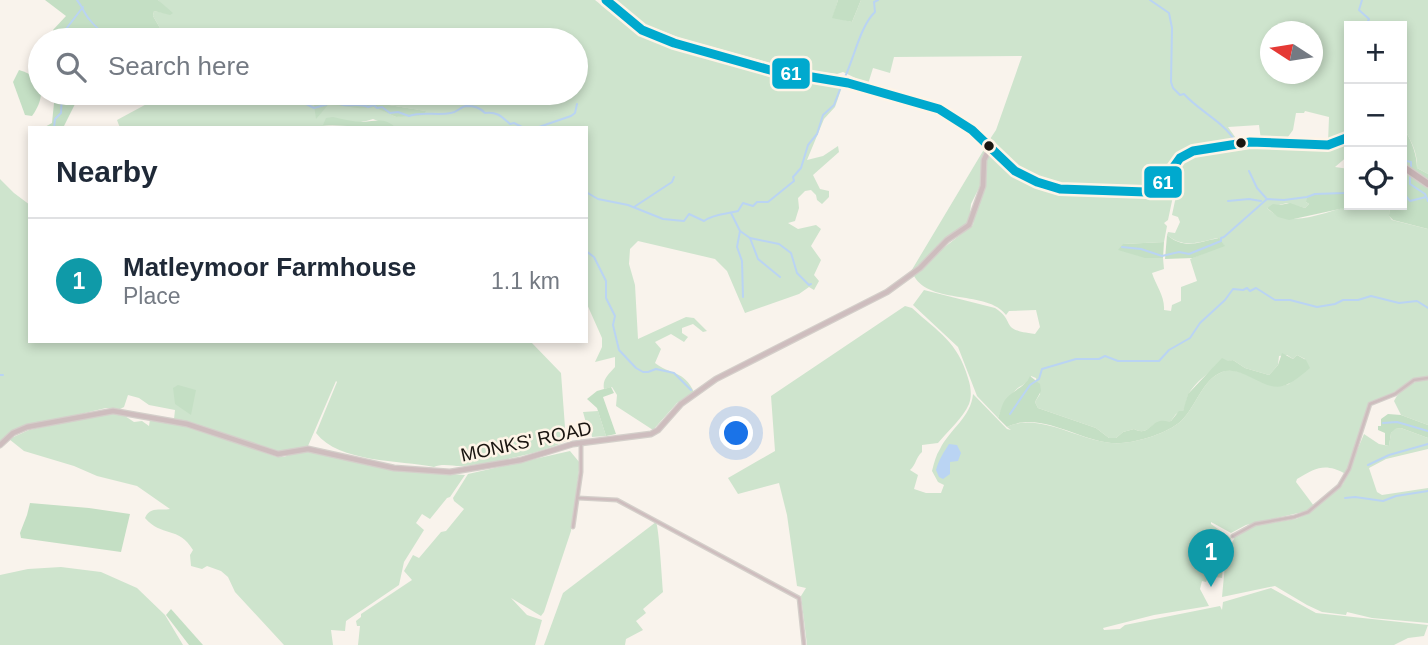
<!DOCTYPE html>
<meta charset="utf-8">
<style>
body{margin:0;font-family:Arial,sans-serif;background:#f6f6f7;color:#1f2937}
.controls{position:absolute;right:21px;top:21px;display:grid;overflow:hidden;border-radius:0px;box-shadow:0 4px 10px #0003}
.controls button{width:63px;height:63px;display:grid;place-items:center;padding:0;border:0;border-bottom:2px solid #e0e1e3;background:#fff;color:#1f2937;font:35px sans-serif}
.compass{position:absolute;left:1260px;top:21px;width:63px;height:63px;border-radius:50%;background:#fff;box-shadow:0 4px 10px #0003;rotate:282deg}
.you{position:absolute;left:737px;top:434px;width:24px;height:24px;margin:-18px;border:5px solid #fff;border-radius:50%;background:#1a73e8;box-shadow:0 0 0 10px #1a73e833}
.badge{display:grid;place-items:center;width:46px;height:46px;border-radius:50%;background:#d93025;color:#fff;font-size:23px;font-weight:700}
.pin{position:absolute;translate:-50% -58px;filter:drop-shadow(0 2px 4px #0008)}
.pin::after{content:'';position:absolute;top:37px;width:24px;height:21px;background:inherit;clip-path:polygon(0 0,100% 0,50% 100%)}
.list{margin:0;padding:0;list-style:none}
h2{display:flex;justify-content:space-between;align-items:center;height:91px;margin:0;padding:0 28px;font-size:30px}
h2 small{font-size:23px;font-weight:400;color:#747a83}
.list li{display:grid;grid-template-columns:46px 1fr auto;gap:21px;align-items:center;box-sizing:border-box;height:126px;padding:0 28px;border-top:2px solid #e0e1e3}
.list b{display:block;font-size:26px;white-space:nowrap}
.list p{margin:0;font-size:23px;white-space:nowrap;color:#747a83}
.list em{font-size:23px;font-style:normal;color:#747a83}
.icon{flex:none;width:38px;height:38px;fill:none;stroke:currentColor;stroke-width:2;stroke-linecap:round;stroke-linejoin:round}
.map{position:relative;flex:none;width:1428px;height:645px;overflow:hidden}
.search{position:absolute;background:#fff;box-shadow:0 4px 10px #0003;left:28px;top:28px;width:560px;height:77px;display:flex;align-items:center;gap:18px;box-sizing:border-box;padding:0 24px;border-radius:38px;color:#747a83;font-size:26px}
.panel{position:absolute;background:#fff;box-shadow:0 4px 10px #0003;left:28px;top:126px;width:560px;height:217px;border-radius:0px}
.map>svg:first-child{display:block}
.green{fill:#cee4cd;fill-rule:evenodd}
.forest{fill:#c4dfc4}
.water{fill:#bad4f3}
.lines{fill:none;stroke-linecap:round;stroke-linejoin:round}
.stream{stroke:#bad4f3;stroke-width:2}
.minor-casing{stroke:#d4cfca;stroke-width:5}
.tertiary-casing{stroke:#d4cfca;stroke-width:7}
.primary-casing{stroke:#d4cfca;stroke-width:9}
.minor{stroke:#cebdbe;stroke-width:2.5}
.tertiary{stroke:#cebdbe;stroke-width:4.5}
.primary{stroke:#c7b3b5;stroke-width:6}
.bus-1-casing{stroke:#fef4e7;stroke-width:14}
.bus-1{stroke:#00a9ce;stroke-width:9}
.bus-dot{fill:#1a1510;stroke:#fef4e7;stroke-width:2.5}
.labels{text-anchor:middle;stroke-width:5;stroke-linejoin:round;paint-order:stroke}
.street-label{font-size:19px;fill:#1a1510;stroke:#fef4e7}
.line-badge{stroke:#fef4e7;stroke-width:2.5}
.badge-label{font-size:19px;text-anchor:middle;font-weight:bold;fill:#fff}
</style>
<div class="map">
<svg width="1428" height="645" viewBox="0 0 1428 645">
<rect width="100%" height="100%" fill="#f9f3ec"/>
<g class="green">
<path d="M158,0H595L631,29L657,41L804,83L843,84L835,107L824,119L807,160L823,156L838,146L839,152L813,175L820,189L829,191V197L822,204L817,200L816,195L811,190L805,191L798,198L799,208L795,221L788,223L798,229L816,225L821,229L811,246L821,260L814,275L819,281L814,290L809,287L799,294L745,313L727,271L715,259L638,241L630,249L629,264L635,285L638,339L686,317L694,318L707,331L703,332L693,324L682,328V333L688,337L684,342L671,334L655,342L661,349L655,363C670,375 684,370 694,392L677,403L653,430L616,406L617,395L612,387L604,389C602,379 609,374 615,367V357L595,362L602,347V338L586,302V128H396L373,119C361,124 337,123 323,125L351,128H120L117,120L154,100L156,93H576V40H167L153,16L154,11L170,14ZM326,99H373L389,105L425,111L396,117L374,106C364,109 333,103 328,105C324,107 322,111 319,114L314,105Z"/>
<path d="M616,0H838L833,17L852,22L861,0H1428V174L1417,168C1418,156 1412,141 1405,131H1402V26H1349V135L1328,143L1329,117L1305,111L1304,113H1296L1293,130L1285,141L1261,140L1259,125L1228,127L1238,141L1186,152C1149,198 1149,190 1093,189L1092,186C1072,196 1029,178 1012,166C1003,159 996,150 988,142L996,130L1022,56L894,57L890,73L873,68L868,84L843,72L837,74L788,68L680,38L644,24ZM1270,32H1312V74H1270Z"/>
<path d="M1349,139V155L1335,167L1349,169V187L1346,192L1306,202L1309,204L1305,208L1287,203L1267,208C1291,232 1328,209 1356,205C1367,203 1379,205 1390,205L1389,216L1392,220L1428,229V377L1413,379L1388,396L1369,403L1346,474C1325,463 1317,467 1297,479L1296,482L1314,506L1307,511L1246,525L1231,533L1211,522V524L1231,538L1224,553L1222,578L1209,576L1206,582L1202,581L1200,589L1209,606L1154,615L1103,628L1104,630L1120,629L1125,625L1220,606L1222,610L1223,602L1271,588L1316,613L1428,625L1424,636L1408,638L1394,645H807L801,596L806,588L797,586L787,515L779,483L738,494L728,478L775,451L771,396L905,306L912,308C938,332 958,342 968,378C971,387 972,396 969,404C963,418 948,431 938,443L922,445V452C916,457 916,465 910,470L918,475L914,489L926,493H941L944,485L938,482L932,471C934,463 936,455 940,449C950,429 971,417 973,394L1007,429L1011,430L1007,427C1041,410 1086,446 1121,443C1139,442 1168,433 1181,421C1196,407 1202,380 1222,372C1245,364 1265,393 1289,384L1305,359L1297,355L1293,359L1287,355L1279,356L1278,365L1269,375L1245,368L1233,360C1217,365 1196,380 1188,395C1186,401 1186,406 1183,411L1176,414L1171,421C1167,422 1163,421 1160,422C1149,424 1148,436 1134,429L1123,432L1116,438H1109L1096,428L1038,408L1035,402L1040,394L1036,378L1031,376C1025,387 1020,384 1014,392C1006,399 1002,408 998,418L977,396L958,347L913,305L924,290L995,308C1017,322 998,330 1035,334L1040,327L1036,310L1009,311L1006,315C988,290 930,305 914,276L937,253L973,225C975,210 981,200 985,186C987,174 984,164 989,153L993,154L1007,169L1028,182L1065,195L1124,198L1147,196L1162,187L1168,178L1176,182L1168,220L1164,223L1167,226L1164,242L1123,244C1133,258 1147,258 1163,258L1164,269L1152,273C1156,286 1165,296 1164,310L1171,311L1172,305L1181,301V287L1197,281L1190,259L1224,245L1218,238C1198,242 1185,249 1167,235L1168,232L1175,233L1180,222L1178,217L1172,215L1184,158L1200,151L1242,145L1328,147Z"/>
<path d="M986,146L981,184L971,204L969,222L965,227L946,239L931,257L910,273Z"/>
<path d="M0,179L14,193L30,205V341L531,342L561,373L566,441C543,453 489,464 461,466C452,466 442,463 434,467C400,460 339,463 316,433L337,382L336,381L308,446L284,452H276L174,419L175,410L149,405L139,398L128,395L124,407L120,409L106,408L16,429L0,442Z"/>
<path d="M1428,379V425L1401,415L1394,401C1401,387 1413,381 1428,379Z"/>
<path d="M598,411L606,436L592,437L591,431L588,430L583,412Z"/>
<path d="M112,413L122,414L134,422L142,421L149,426L150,419L202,430L277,457H284L303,450L390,470L465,475L450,497L447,498L430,519L422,514L416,523L424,530L404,562L399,585L346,621L345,631L331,630L333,645H284L235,592L228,577L221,571L207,566L202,569L191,566L190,555L193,550C179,526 161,537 145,518C150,506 161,511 170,509L137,486L97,476L74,466L24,451L9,439L29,430Z"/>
<path d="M1401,428L1428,438V449L1386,459L1369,468L1377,492L1382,495L1428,488V623L1372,618L1347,612L1346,615L1322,612L1307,605L1275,586L1222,597L1226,554L1236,535L1253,526L1296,519L1309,513L1343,484L1364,434L1379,444L1389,446L1391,433L1394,429Z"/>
<path d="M570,451L580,463L571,531L544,612L541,616L511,598L527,615L542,620L535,645H358L360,626H357L356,621L361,617V614L412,580L404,571L413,555L419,558L441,532L446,531L464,509L454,501L453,498L468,474Z"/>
<path d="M656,522C659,528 662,580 663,592L643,609L646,613L636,621L643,630L626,639L625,645H544L563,593Z"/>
<path d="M61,567L101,572L137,588L165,615L183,645H0V575L28,569Z"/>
</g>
<g class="forest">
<path d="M45,0H158L173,13L170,15L154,11L153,16L167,40H91L76,36L77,40H56L53,30L66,16Z"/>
<path d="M838,0H861L852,22L832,18Z"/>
<path d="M19,70C45,77 46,97 32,116L25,115L13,82Z"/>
<path d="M55,93H75L77,100L63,128H43L52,123Z"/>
<path d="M326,99H373L389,105L426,111L423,115L396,117L374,107C360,111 342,104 328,105L316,119L314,105Z"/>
<path d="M333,117C343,119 353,122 363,122C376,121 385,117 396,128L323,125L326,118Z"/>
<path d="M1402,131H1405C1412,141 1417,156 1417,168L1428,174V229L1393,220L1389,216L1390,205H1402Z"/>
<path d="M1349,187V205H1358L1289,220L1278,217L1267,208L1273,204L1280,205L1290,203L1305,208L1309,204L1306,202L1307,198L1314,194L1345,192Z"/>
<path d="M1167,235C1185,250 1198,242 1219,238L1225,246L1193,258L1165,259Z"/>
<path d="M1164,242L1163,258H1145L1118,250L1123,244Z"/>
<path d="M1282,353L1293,359L1297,355L1306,360L1310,368C1303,374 1296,380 1288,384C1266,396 1245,364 1222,372C1202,380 1196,407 1181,421C1168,433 1139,442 1121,443C1084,446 1043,409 1007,427L998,418C1000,413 1002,404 1005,400C1012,390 1025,388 1030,376L1040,384L1041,391L1035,402L1038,408L1096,428L1109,438H1116L1123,432L1134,429C1148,436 1149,424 1160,421C1164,420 1167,422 1171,421L1179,411H1183L1188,394L1222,358L1228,361L1233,360L1245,368L1269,375L1278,365Z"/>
<path d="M178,385L196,390L191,415L175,404L173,388Z"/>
<path d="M611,387L614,393L603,397L616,434L606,436L597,408L587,399L597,391Z"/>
<path d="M1388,414L1401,415L1428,425V438L1401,428L1395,429L1391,433L1389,446L1385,445V433L1378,430V426H1381V419Z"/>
<path d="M30,503L89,508L130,514L121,552L21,538L20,533L27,515Z"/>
<path d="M171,609L203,645H189L166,615Z"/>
</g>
<path class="water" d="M949,444L957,445L961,453L958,461L950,462V474L943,479L939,477L936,470C939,459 944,452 949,444Z"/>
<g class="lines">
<g class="stream">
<path d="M77,0C82,6 84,13 89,19C104,38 123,44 144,32L155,40"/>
<path d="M1150,0L1169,13L1172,28L1171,82L1173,88L1180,95L1184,94C1199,111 1224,122 1235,141"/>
<path d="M1362,0L1359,10L1369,19L1366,26"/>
<path d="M62,40L66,29L83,7"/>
<path d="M417,40H418"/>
<path d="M844,79C854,59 860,26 875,12L874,2L878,0"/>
<path d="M273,93L286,98L298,100L314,108L335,102C346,109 356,102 368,107L374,105L377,108L382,107L390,113L398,112L409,116C423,111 436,116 451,113C458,112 460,107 466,106C474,106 479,107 485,113C497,111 502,117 510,124L514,123L524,128"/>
<path d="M54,128L55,119L61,113L62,93"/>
<path d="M536,128L571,116L575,113L577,104"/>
<path d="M1402,160L1411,162V168"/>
<path d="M1249,171L1257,188L1266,198"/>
<path d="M1410,174V184L1425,194L1428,201"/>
<path d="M1402,191L1410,201L1426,197"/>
<path d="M586,192L598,199L628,205L663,219L684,221L689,214L704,221C713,214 727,214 738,211L743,203L753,206L757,202H768L794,181L793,177L801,168L808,145L817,134L823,115L834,105L842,84"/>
<path d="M1228,201L1249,199L1261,201"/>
<path d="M634,207L672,182L674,177"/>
<path d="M731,213L740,231L750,238L779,244L791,253L797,273L809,285L811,284"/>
<path d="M740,231L737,247L742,261L743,297"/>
<path d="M750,238L758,259L780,277"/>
<path d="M1122,247L1141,249L1162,256L1179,252L1189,254L1221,241V238L1224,237L1267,199L1284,200L1307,197L1315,194L1344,193L1349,190"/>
<path d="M586,251L594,257L606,281V298L615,316L613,325L619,350L636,368L643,372H648L656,369L674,373L691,390"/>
<path d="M0,375H3"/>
<path d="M1010,414L1030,385L1039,379L1042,369L1076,359H1099L1105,356L1118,361H1159L1169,350L1190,338L1200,323L1225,300L1233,289L1243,290L1247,288L1250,291L1256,288L1275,300H1290L1317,307L1335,304L1343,300H1358L1371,296L1399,303L1417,301L1428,308"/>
<path d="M1383,423L1397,422L1428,431"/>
<path d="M1368,465L1389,455L1428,444"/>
<path d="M1345,498L1355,497L1383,501L1396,496L1428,491"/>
</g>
<defs>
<g id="minor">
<path d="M578,498L617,500L799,598L804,645"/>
<path d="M573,527L581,472V442"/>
<path d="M1233,536L1255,524L1294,517L1308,512L1339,486L1349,469L1370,404L1395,394L1414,380L1428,378"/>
</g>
<path id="tertiary" d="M0,445L13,433L27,427L113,411L187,424L278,454L308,449L394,468L450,472L521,460L573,444L651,434L658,430L681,404L716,379L887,292L920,268L947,240L969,225L983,186L984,160L990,147"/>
<g id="primary">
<path d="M606,0L642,30L674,43L770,70L848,83L939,109L972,130L1015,171L1037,182L1060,189L1146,192L1160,186L1180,158L1193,151L1227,144L1250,142L1328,145L1349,137"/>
<path d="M1402,166L1428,184"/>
</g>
</defs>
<use href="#minor" class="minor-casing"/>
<use href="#tertiary" class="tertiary-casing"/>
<use href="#primary" class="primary-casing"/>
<use href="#minor" class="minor"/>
<use href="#tertiary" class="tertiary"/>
<use href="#primary" class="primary"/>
<defs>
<path id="bus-1" d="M606,0L642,30L674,43L770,70L848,83L939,109L972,130L1015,171L1037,182L1060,189L1146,192L1160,186L1180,158L1193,151L1250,142L1328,145L1349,137"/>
</defs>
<use href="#bus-1" class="bus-1-casing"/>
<use href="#bus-1" class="bus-1"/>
</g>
<g class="bus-dot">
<circle cx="1241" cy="143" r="6"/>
<circle cx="989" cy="146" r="6"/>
</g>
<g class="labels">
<g class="street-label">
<text transform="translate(526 441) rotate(-12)" y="7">MONKS' ROAD</text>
</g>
</g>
<g class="line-badge">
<rect x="771" y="57" width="40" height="33" rx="7" fill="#00a9ce"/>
<rect x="1143" y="165" width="40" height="34" rx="7" fill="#00a9ce"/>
</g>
<g class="badge-label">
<text x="791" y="80">61</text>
<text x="1163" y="189">61</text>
</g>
</svg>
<div class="controls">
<button>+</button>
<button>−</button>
<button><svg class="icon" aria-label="locate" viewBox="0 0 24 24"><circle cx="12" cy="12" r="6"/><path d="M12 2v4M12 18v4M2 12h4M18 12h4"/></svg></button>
</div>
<svg class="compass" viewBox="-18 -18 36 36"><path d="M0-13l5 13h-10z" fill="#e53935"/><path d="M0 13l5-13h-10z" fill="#747a83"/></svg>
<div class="you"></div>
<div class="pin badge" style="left:1211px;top:587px;background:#0f9aa8">1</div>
<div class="search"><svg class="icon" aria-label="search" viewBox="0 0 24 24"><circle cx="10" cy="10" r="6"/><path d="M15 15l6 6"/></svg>Search here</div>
<section class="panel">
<h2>Nearby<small></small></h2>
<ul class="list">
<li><span class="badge" style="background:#0f9aa8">1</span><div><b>Matleymoor Farmhouse</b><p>Place</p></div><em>1.1 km</em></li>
</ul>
</section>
</div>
